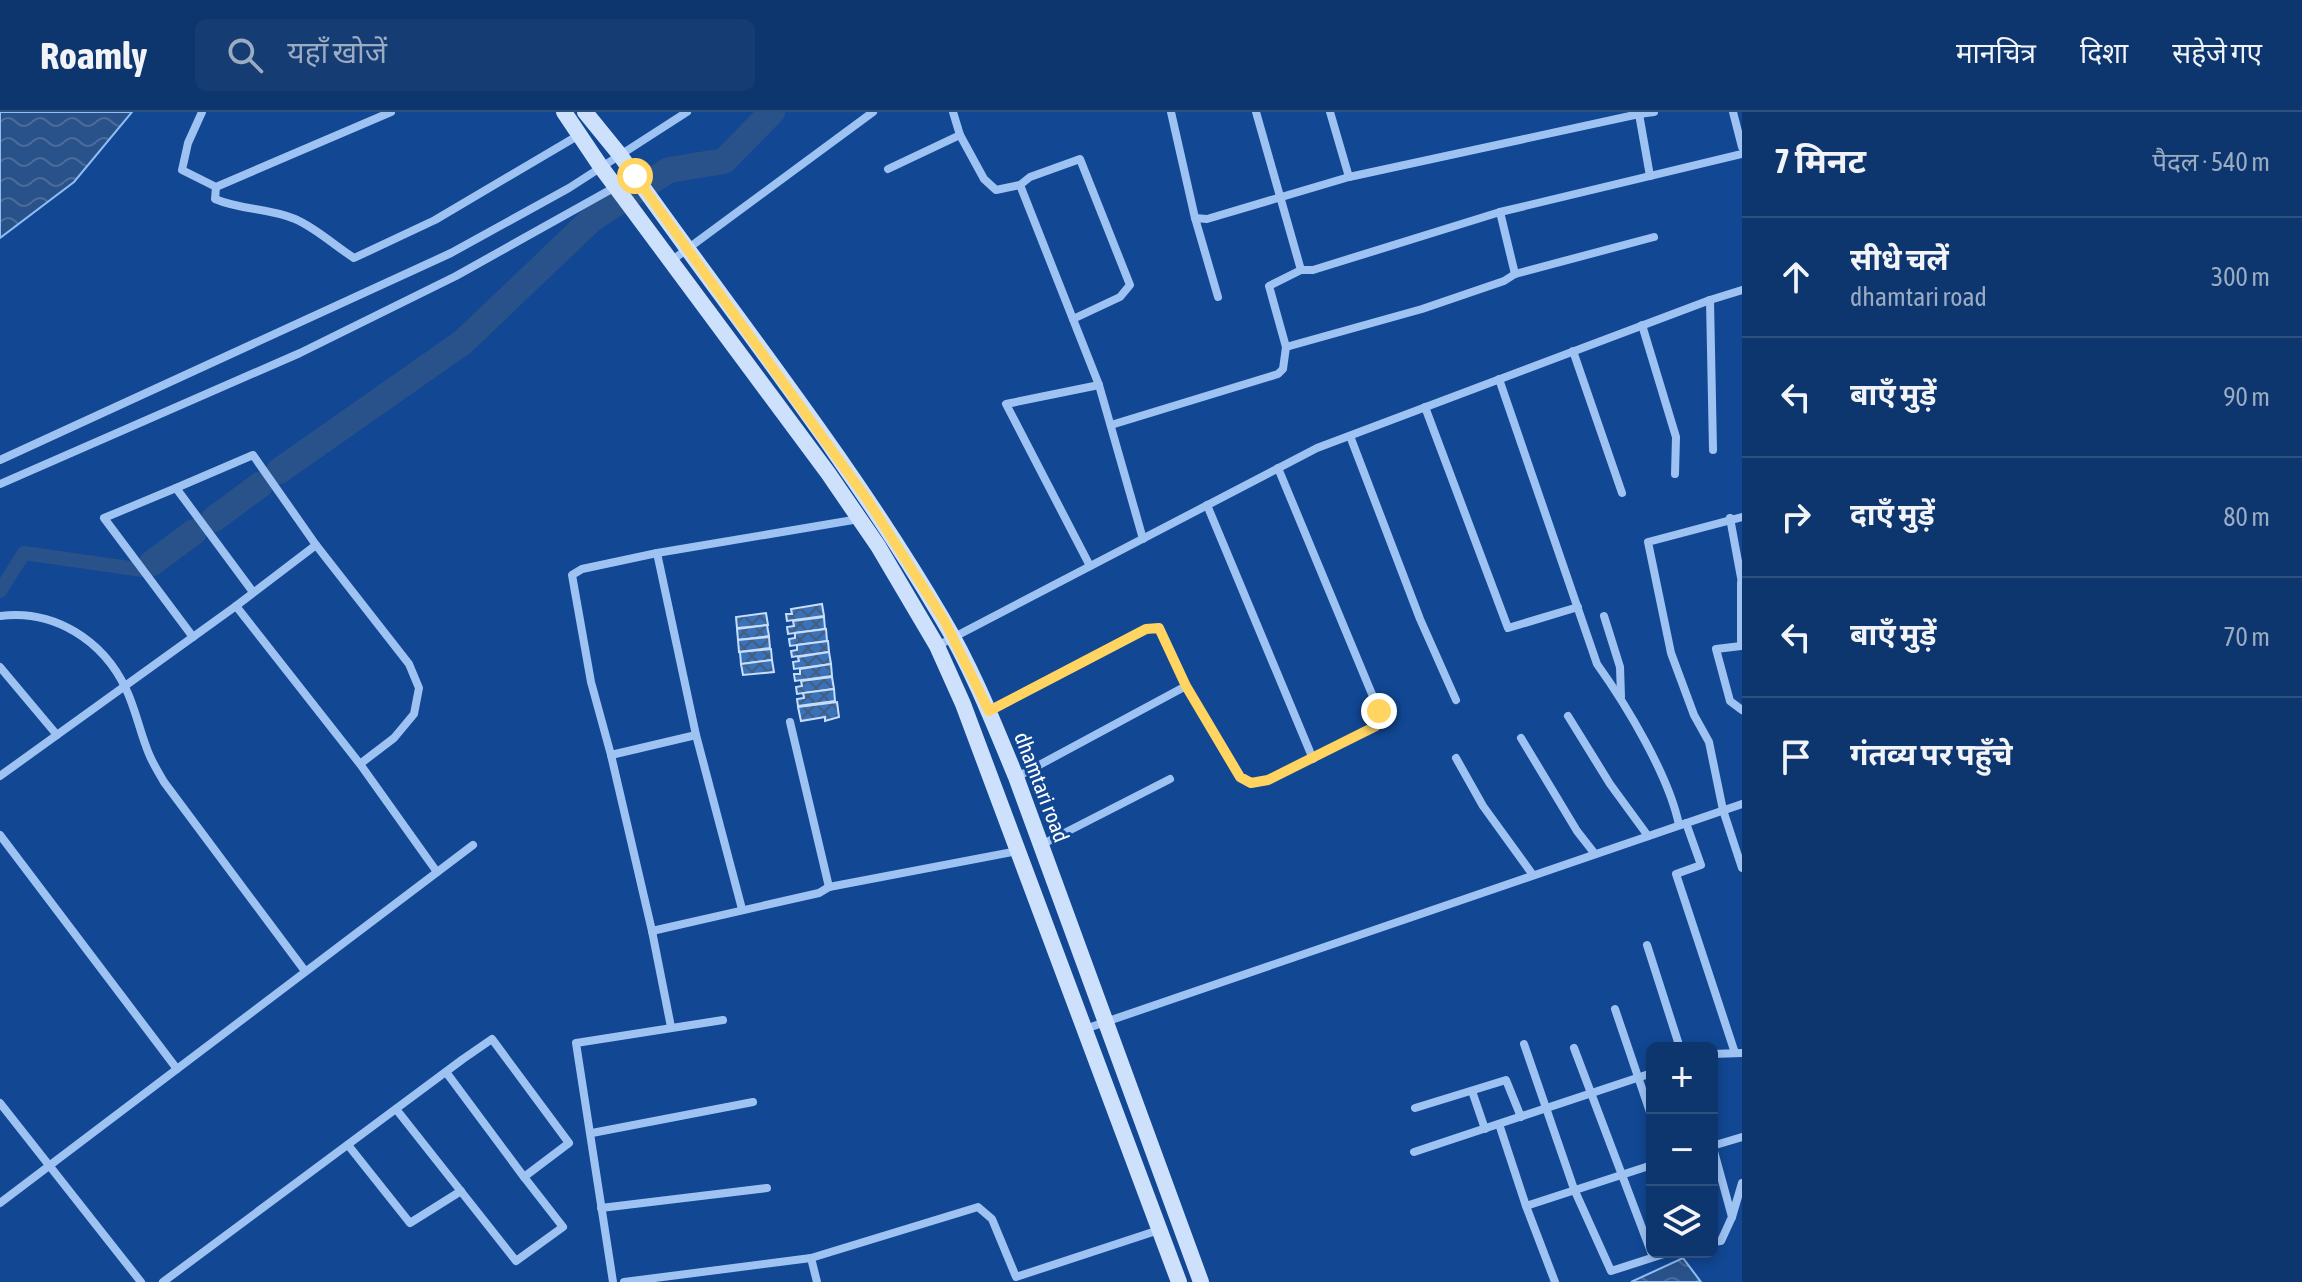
<!DOCTYPE html>
<html lang="hi">
<meta charset="utf-8">
<style>
body{margin:0;font-family:"Asap Condensed","Noto Sans Devanagari",sans-serif;background:#163d73;color:#f1f3f6}
.controls{position:absolute;right:24px;bottom:24px;display:grid;overflow:hidden;border-radius:12px;box-shadow:0 4px 12px #0003}
.controls button{width:72px;height:72px;display:grid;place-items:center;padding:0;border:0;border-bottom:2px solid #2d5081;background:#0d356e;color:#f1f3f6;font:40px sans-serif}
.stop{position:absolute;width:24px;height:24px;margin:-18px;border:6px solid #ffd460;border-radius:50%;background:#fff}
.stop.end{background:#ffd460;border-color:#fff;box-shadow:0 2px 8px #0008}
.list{margin:0;padding:0;list-style:none}
h2{display:flex;justify-content:space-between;align-items:center;height:104px;margin:0;padding:0 32px;font-size:34px}
h2 small{font-size:26px;font-weight:400;color:#9aabc2}
.list li{display:grid;grid-template-columns:52px 1fr auto;gap:24px;align-items:center;box-sizing:border-box;height:120px;padding:0 32px;border-top:2px solid #2d5081}
.list b{display:block;font-size:30px;white-space:nowrap}
.list p{margin:0;font-size:26px;white-space:nowrap;color:#9aabc2}
.list em{font-size:26px;font-style:normal;color:#9aabc2}
.icon{flex:none;width:44px;height:44px;fill:none;stroke:currentColor;stroke-width:2;stroke-linecap:round;stroke-linejoin:round}
.map{position:relative;flex:none;width:1742px;height:1170px;overflow:hidden}
header{display:flex;align-items:center;gap:48px;box-sizing:border-box;height:112px;padding:0 40px;background:#0d356e;border-bottom:2px solid #2d5081}
header strong{font-size:38px}
nav{display:flex;gap:44px;margin-inline-start:auto;font-size:28px}
.search{width:560px;height:72px;background:#163d73;display:flex;align-items:center;gap:20px;box-sizing:border-box;padding:0 28px;border-radius:12px;color:#9aabc2;font-size:30px}
main{display:flex}
aside{flex:1;background:#0d356e}
.map>svg:first-child{display:block}
.water{fill:url(#water-waves);stroke:#90bdf6;stroke-width:2}
.lines{fill:none;stroke-linecap:round;stroke-linejoin:round}
.canal{stroke:#2a528a;stroke-width:14}
.river{stroke:#2a528a;stroke-width:26}
.building{fill:url(#building-cross-hatch);stroke:#c6defd;stroke-width:2}
.minor{stroke:#9ec3f3;stroke-width:8}
.secondary{stroke:#cde1fc;stroke-width:16}
.route{stroke:#ffd460;stroke-width:10}
.labels{text-anchor:middle;stroke-width:6;stroke-linejoin:round;paint-order:stroke}
.street-label{font-size:22px;fill:#fff;stroke:#114793}
</style>
<header>
<strong>Roamly</strong>
<div class="search"><svg class="icon" aria-label="search" viewBox="0 0 24 24"><circle cx="10" cy="10" r="6"/><path d="M15 15l6 6"/></svg>यहाँ खोजें</div>
<nav><a>मानचित्र</a><a>दिशा</a><a>सहेजे गए</a></nav>
</header>
<main>
<div class="map">
<svg width="1742" height="1170" viewBox="0 0 1742 1170">
<defs>
<pattern id="water-waves" width="16" height="10" patternUnits="userSpaceOnUse" patternTransform="scale(2)"><rect width="16" height="10" fill="#2a528a"/><path d="M0 5q4-4 8 0t8 0" fill="none" stroke="#4a6c9c"/></pattern>
<pattern id="building-cross-hatch" width="8" height="8" patternUnits="userSpaceOnUse" patternTransform="scale(2)"><rect width="8" height="8" fill="#3a71bb"/><path d="M0 0l8 8M0 8l8-8" fill="none" stroke="#445d7e"/></pattern>
</defs>
<rect width="100%" height="100%" fill="#114793"/>
<g class="water">
<path d="M0,0H132L74,70L0,126Z"/>
<path d="M1683,1146L1701,1170H1631Z"/>
</g>
<g class="lines">
<path class="canal" d="M0,479L24,441L143,458"/>
<g class="river">
<path d="M279,359L463,230L592,107L669,58L724,49L772,0"/>
<path d="M214,407L260,373"/>
<path d="M152,451L194,420"/>
</g>
</g>
<g class="building">
<path d="M822,492L824,504L787,509L786,502H792L791,497Z"/>
<path d="M766,501L768,513L737,516L736,505Z"/>
<path d="M824,505L825,517L788,522L787,515L794,514L793,509Z"/>
<path d="M767,513L769,524L738,528L737,517Z"/>
<path d="M826,517L827,529L790,534L789,527L795,526V521Z"/>
<path d="M769,525L770,536L739,540L738,528Z"/>
<path d="M828,529L829,540L792,545L791,539L797,538V533Z"/>
<path d="M771,537L772,548L741,552L740,540Z"/>
<path d="M829,540L831,552L794,557L793,550L799,549L798,545Z"/>
<path d="M772,548L774,560L743,563L741,552Z"/>
<path d="M831,552L832,564L795,569L794,562H800V557Z"/>
<path d="M832,565L834,577L797,582L796,575L802,574L801,569Z"/>
<path d="M834,577L835,589L798,594L797,587L804,586L803,581Z"/>
<path d="M837,590L839,605L825,609V605L801,609L798,595Z"/>
</g>
<g class="lines">
<g class="minor">
<path d="M202,0L188,31L182,58L216,75L391,0"/>
<path d="M953,0L960,23"/>
<path d="M1171,0L1195,106L1207,107L1349,65L1639,2L1650,64"/>
<path d="M1256,0L1301,158"/>
<path d="M1330,0L1349,65"/>
<path d="M1733,0L1742,35"/>
<path d="M1639,2L1654,0"/>
<path d="M888,57L960,23L984,67L996,78L1020,73L1030,65L1080,47L1130,173L1120,185L1073,207"/>
<path d="M1020,73L1099,273L1143,427"/>
<path d="M216,75L215,87C240,98 269,96 295,107C316,116 335,134 354,146L435,108L579,23"/>
<path d="M1500,100L1515,162"/>
<path d="M1195,106L1218,185"/>
<path d="M671,149L873,0"/>
<path d="M1710,188L1713,338"/>
<path d="M1642,213L1676,325L1675,362"/>
<path d="M1286,235L1422,197L1504,169L1515,162L1654,125"/>
<path d="M1573,239L1622,381"/>
<path d="M1499,267L1597,552C1627,594 1669,664 1679,713"/>
<path d="M1425,295L1508,516L1578,495"/>
<path d="M1111,313L1278,262L1283,257L1286,235L1269,174L1301,158H1313L1500,100L1742,42"/>
<path d="M1350,324L1420,507L1456,588"/>
<path d="M0,348L451,141L569,76L687,0"/>
<path d="M0,372L300,241L456,164L635,64"/>
<path d="M176,376L104,406L193,525"/>
<path d="M1207,393L1313,647"/>
<path d="M1742,405L1648,430L1671,541L1694,603L1709,630L1723,698L1742,756"/>
<path d="M1730,406L1742,471"/>
<path d="M657,441L696,623L742,797"/>
<path d="M1090,454L1006,292L1099,273"/>
<path d="M1741,471V534L1716,537L1730,589L1742,598"/>
<path d="M253,480L176,376L253,343L316,433"/>
<path d="M0,504C54,497 103,528 126,577C136,598 140,621 149,642C153,652 159,661 164,670L305,859"/>
<path d="M1604,504L1620,555L1621,585"/>
<path d="M937,534L1317,336L1710,188L1742,178"/>
<path d="M0,555L57,623"/>
<path d="M989,599L1146,517L1159,516L1186,574L1240,665L1251,671L1268,668L1376,614L1379,599L1278,356"/>
<path d="M1568,604L1610,672L1648,724"/>
<path d="M790,610L829,775"/>
<path d="M1521,626L1577,719L1595,742"/>
<path d="M611,643L696,623"/>
<path d="M1456,646L1483,694L1533,763"/>
<path d="M360,652L394,626L414,602L419,576L409,552L316,433L236,494L360,652L437,760"/>
<path d="M0,664L236,494"/>
<path d="M1017,665L1186,574"/>
<path d="M1686,711L1701,753L1676,762L1735,941"/>
<path d="M0,723L177,957"/>
<path d="M1041,733L1170,667"/>
<path d="M652,819L819,781L829,775L1018,739"/>
<path d="M1647,833L1680,936"/>
<path d="M1615,897L1652,1006"/>
<path d="M671,915L652,819L611,643L591,570L572,463L582,457L657,441L859,407"/>
<path d="M1085,917L1742,692"/>
<path d="M1524,932L1574,1077L1611,1159L1670,1140"/>
<path d="M1574,936L1653,1145"/>
<path d="M1712,942L1742,941"/>
<path d="M446,960L524,1065"/>
<path d="M1472,979L1485,1017"/>
<path d="M0,991L141,1170"/>
<path d="M1415,996L1506,968L1521,1005"/>
<path d="M1499,1012L1526,1094L1652,1053"/>
<path d="M592,1021L753,990"/>
<path d="M1712,1032L1732,1105L1721,1129L1712,1130"/>
<path d="M348,1033L410,1111L461,1079"/>
<path d="M1712,1034L1742,1025"/>
<path d="M1414,1040L1652,961"/>
<path d="M0,1091L473,733"/>
<path d="M1526,1094L1555,1170"/>
<path d="M601,1096L767,1076"/>
<path d="M1732,1105L1742,1071"/>
<path d="M811,1146L817,1170"/>
<path d="M163,1170L463,947L492,927L569,1031L524,1065L563,1115L516,1149L396,997"/>
<path d="M613,1170L576,931L723,908"/>
<path d="M624,1170L811,1146L978,1095L992,1107L1016,1165L1159,1118"/>
</g>
<g class="secondary">
<path d="M564,0L601,55L828,361L878,434L937,534L963,592L1179,1170"/>
<path d="M585,0L620,43C728,197 847,344 942,506C972,556 994,612 1016,665L1201,1170"/>
</g>
</g>
<g class="lines">
<path class="route" d="M635,64L869,390L944,508L989,599L1146,517L1159,516L1186,574L1240,665L1251,671L1268,668L1376,614L1379,599"/>
</g>
<g class="labels">
<g class="street-label">
<text transform="translate(1042 675) rotate(69)" y="8">dhamtari road</text>
</g>
</g>
</svg>
<div class="controls">
<button>+</button>
<button>−</button>
<button><svg class="icon" aria-label="layers" viewBox="0 0 24 24"><path d="M12 4l9 5-9 5-9-5zM3 14l9 5 9-5"/></svg></button>
</div>
<div class="stop" style="left:635px;top:64px"></div>
<div class="stop end" style="left:1379px;top:599px"></div>
</div>
<aside>
<h2>7 मिनट<small>पैदल · 540 m</small></h2>
<ul class="list">
<li><svg class="icon" aria-label="ahead" viewBox="0 0 24 24"><path d="M12 20V5M6 11l6-6 6 6"/></svg><div><b>सीधे चलें</b><p>dhamtari road</p></div><em>300 m</em></li>
<li><svg class="icon" aria-label="left" viewBox="0 0 24 24"><path d="M17 20v-9H6M10 6l-5 5 5 5"/></svg><div><b>बाएँ मुड़ें</b></div><em>90 m</em></li>
<li><svg class="icon" aria-label="right" viewBox="0 0 24 24"><path d="M7 20v-9h11M14 6l5 5-5 5"/></svg><div><b>दाएँ मुड़ें</b></div><em>80 m</em></li>
<li><svg class="icon" aria-label="left" viewBox="0 0 24 24"><path d="M17 20v-9H6M10 6l-5 5 5 5"/></svg><div><b>बाएँ मुड़ें</b></div><em>70 m</em></li>
<li><svg class="icon" aria-label="arrive" viewBox="0 0 24 24"><path d="M6 21V4h12l-3 4 3 4H6"/></svg><div><b>गंतव्य पर पहुँचे</b></div></li>
</ul>
</aside>
</main>
